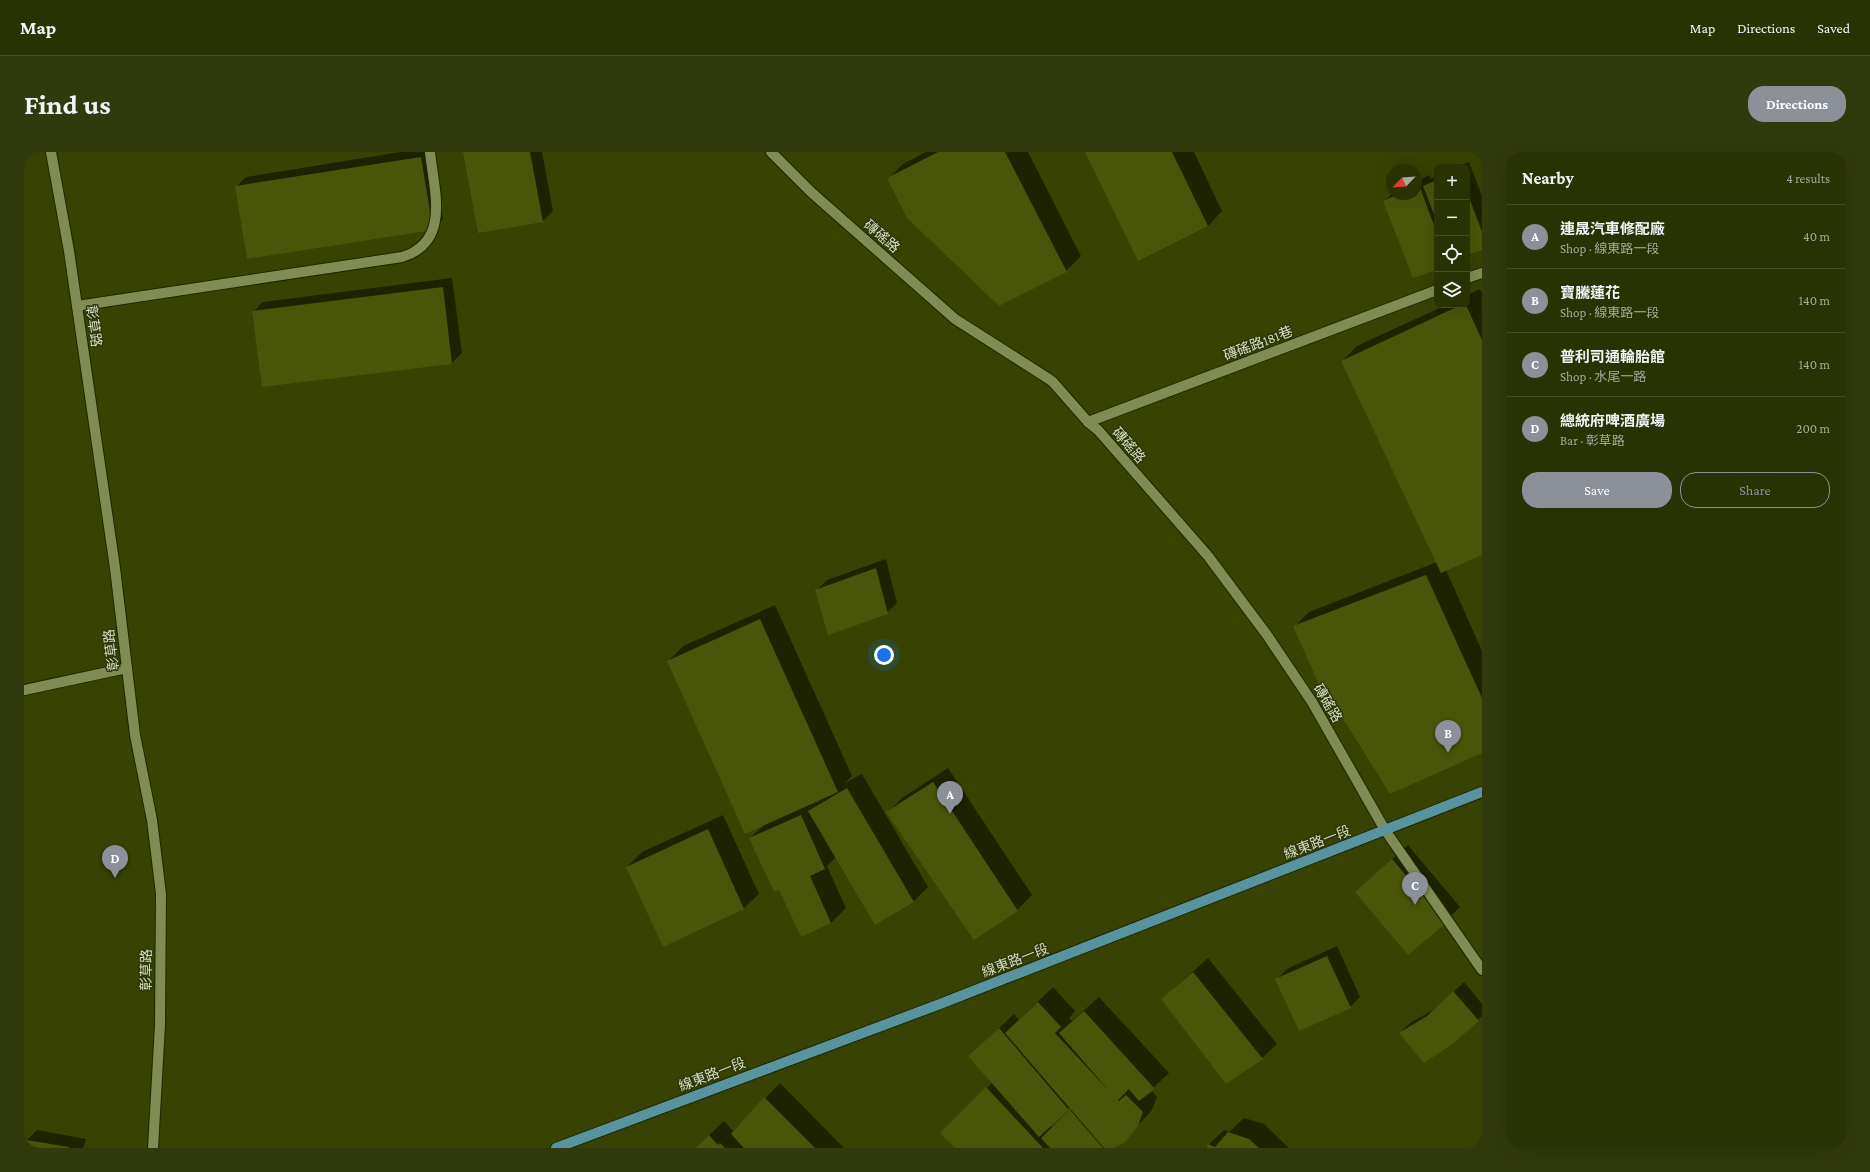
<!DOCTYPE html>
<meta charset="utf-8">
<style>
body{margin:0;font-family:"Crimson Pro","Noto Sans TC",serif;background:#313a0c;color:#f1f3f6}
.controls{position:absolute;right:12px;top:12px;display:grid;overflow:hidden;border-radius:8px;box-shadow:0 4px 16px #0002}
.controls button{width:36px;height:36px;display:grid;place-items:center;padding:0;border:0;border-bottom:1px solid #454d24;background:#293202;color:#f1f3f6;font:20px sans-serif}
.compass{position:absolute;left:1362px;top:12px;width:36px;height:36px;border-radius:50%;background:#293202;box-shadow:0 4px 16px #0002;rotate:245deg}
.you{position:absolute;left:860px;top:503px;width:14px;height:14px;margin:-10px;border:3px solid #fff;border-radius:50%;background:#1a73e8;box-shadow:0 0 0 6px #1a73e833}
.badge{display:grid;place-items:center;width:26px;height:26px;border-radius:50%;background:#8c9099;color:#fff;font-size:13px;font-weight:700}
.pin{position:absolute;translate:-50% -33px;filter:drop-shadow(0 1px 2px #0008)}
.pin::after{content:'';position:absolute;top:21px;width:14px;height:12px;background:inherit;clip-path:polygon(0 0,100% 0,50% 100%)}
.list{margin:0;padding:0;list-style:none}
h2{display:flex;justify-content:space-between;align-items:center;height:52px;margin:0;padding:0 16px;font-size:17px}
h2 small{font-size:13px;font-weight:400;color:#a5aa99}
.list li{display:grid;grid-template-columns:26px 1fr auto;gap:12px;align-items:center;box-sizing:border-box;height:64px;padding:0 16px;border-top:1px solid #454d24}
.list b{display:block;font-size:15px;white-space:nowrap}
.list p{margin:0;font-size:13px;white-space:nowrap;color:#a5aa99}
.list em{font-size:13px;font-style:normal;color:#a5aa99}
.actions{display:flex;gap:8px;padding:12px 16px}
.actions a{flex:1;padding:9px 0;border:1px solid #8c9099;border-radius:16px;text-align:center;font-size:14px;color:#8c9099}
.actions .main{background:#8c9099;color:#fff}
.icon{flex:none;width:22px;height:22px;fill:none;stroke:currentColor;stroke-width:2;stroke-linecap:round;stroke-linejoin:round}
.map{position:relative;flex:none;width:1458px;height:996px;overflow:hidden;border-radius:16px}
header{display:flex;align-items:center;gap:24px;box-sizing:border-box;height:56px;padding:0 20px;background:#293202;border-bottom:1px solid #454d24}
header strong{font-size:19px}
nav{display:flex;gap:22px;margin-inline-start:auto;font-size:14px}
.intro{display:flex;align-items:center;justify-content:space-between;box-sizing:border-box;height:96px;padding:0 24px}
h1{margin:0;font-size:28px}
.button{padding:10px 18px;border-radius:16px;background:#8c9099;color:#fff;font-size:14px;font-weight:700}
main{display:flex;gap:24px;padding:0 24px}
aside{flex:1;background:#293202;border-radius:16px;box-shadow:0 4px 16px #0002}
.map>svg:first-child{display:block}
.shadow{fill:#0007;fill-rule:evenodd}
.building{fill:#495609}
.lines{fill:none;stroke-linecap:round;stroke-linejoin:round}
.minor-casing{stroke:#202700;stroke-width:12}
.major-casing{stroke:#202700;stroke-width:12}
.minor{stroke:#7f8c53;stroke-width:10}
.major{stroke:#5794a0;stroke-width:10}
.labels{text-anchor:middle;stroke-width:3;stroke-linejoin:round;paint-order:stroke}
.street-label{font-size:14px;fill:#d5ddbf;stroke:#2e370a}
</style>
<header>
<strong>Map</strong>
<nav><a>Map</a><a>Directions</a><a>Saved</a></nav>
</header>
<div class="intro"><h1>Find us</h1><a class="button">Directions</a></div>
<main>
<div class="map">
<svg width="1458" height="996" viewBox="0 0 1458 996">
<rect width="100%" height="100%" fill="#374203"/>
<g class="shadow">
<path d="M376,0H408L419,67L409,77L212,35L222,25Z"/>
<path d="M440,0H518L529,59L519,69L455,80Z"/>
<path d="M902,0H1004L1057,104L1042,119L864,27L879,12Z"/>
<path d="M1062,0H1170L1198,59L1184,74Z"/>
<path d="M1445,10L1458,44V97L1443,102V15H1432Z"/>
<path d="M1405,23L1407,27L1413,23V117L1361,49L1368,42H1392V30Z"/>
<path d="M428,126L438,201L428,211L239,234L229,160L239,150Z"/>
<path d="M1456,137L1458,141V402L1422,418L1458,499V600L1270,475L1285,460L1413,410L1318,209L1333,194L1422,153H1443V143Z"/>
<path d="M862,407L873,451L863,461L792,439L803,428Z"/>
<path d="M751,453L828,624L821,631L838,622L904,735L889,750L812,705L803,714L822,756L807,771L756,736L726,686L740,673L644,509L659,494ZM799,646L793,651L792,649Z"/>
<path d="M924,616L1008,743L993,758L863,661L878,646Z"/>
<path d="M699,663L735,742L720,756L639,794L603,715L618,700Z"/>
<path d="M1384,693L1436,755L1421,770L1332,740Z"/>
<path d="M1313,794L1336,845L1326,855L1253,827L1263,817Z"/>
<path d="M1184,806L1253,892L1238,906L1138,847Z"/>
<path d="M1440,830L1458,852V864L1454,868L1376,881L1386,871L1414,855Z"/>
<path d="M1029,835L1051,859L1045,866L1048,869L1075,845L1145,921L1127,938L1133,945L1128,958L1100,989L1088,996H933L917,981L969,930L961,889L990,862L995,868ZM1046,955L1048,957L1029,976L1026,973Z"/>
<path d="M756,931L820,996H672L700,969L709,979L712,977Z"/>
<path d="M1220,966L1240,972L1265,996H1181L1200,978L1205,980Z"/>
<path d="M13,978L62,987L59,996H3V988Z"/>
</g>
<g class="building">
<path d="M439,0H506L519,70L454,81Z"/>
<path d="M914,0H981L1043,120L975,154L883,66L863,26Z"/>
<path d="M1061,0H1148L1184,74L1114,109Z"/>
<path d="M397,5L409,78L223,107L211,34Z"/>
<path d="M1413,28V70L1399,34Z"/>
<path d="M1395,33L1413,81V118L1389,126L1359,49L1375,42H1392V34Z"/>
<path d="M1443,40L1458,80V98L1443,103Z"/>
<path d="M419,135L428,212L238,235L228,159Z"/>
<path d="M1437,153H1442L1458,188V403L1417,421L1317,209Z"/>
<path d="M852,416L864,462L804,483L791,438Z"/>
<path d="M1402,423L1458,546V601L1366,642L1325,576L1298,539L1269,474Z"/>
<path d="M736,467L814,640L721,682L643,509Z"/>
<path d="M909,630L994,759L950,788L862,660Z"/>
<path d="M823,636L890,750L851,773L784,659Z"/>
<path d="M777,663L801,717L786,724L807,771L777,785L755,738L750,740L725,686Z"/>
<path d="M684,677L720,757L639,795L602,715Z"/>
<path d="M1368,707L1422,771L1384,803L1331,740Z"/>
<path d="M1303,804L1327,856L1275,879L1251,827Z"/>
<path d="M1169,820L1239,907L1202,932L1137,847Z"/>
<path d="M1429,839L1455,869L1427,893L1400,911L1375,881L1403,864Z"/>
<path d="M1014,850L1037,875L1031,881L1086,940L1035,881L1060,859L1131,937L1115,949L1105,937L1094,948L1095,949L1102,943L1119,960L1114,974L1101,990L1090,996H1080L981,881Z"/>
<path d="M975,876L1045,958L1015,985L944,904Z"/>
<path d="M962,935L1019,996H931L916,981Z"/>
<path d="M740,945L791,996H720L707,982Z"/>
<path d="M1046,958L1079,996H1026L1017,986Z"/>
<path d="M1204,980L1225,987L1235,996H1182L1184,992L1191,995Z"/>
<path d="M685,983L694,993L696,991L701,996H671Z"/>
<path d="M2,988L45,995V996H2Z"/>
</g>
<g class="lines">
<defs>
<g id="minor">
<path d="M27,0L45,99L91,416L111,583L128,668L137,742L136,873L129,996"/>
<path d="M747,0L787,40L931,167L1028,229L1064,270L1074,278L1184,404L1243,483L1288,550L1361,678L1458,818"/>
<path d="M1443,126L1458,121"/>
<path d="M53,154L378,105C427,90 410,39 406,0"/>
<path d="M1064,270L1413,138"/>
<path d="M0,538L103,516"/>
</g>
<path id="major" d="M532,996L916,852L1458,640"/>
</defs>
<use href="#minor" class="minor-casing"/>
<use href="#major" class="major-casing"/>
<use href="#minor" class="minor"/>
<use href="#major" class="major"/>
</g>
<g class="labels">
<g class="street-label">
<text transform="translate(858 84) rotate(41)" y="5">磚磘路</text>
<text transform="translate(70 174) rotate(82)" y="5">彰草路</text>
<text transform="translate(1234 191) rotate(-21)" y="5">磚磘路181巷</text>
<text transform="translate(1105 293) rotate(49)" y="5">磚磘路</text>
<text transform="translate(87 498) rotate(-97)" y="5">彰草路</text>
<text transform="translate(1304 551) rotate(59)" y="5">磚磘路</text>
<text transform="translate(1293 690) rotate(-21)" y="5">線東路一段</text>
<text transform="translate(991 808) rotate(-21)" y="5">線東路一段</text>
<text transform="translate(122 818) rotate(-89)" y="5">彰草路</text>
<text transform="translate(688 922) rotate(-21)" y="5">線東路一段</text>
</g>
</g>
</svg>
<div class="controls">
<button>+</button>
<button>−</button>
<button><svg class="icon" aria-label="locate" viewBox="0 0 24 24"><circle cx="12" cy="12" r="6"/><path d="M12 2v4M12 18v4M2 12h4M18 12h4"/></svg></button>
<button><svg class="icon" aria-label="layers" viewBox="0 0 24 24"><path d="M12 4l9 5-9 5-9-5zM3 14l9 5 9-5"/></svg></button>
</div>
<svg class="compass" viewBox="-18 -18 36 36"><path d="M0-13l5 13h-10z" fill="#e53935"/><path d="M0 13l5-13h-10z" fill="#a5aa99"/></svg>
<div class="you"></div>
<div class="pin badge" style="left:926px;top:662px">A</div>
<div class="pin badge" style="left:1424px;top:601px">B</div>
<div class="pin badge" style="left:1391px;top:753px">C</div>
<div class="pin badge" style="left:91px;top:726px">D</div>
</div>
<aside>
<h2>Nearby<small>4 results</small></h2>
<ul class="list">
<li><span class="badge">A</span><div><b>連晟汽車修配廠</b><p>Shop · 線東路一段</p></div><em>40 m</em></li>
<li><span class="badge">B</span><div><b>寶騰蓮花</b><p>Shop · 線東路一段</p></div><em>140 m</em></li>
<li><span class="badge">C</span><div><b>普利司通輪胎館</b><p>Shop · 水尾一路</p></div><em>140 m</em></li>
<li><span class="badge">D</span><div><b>總統府啤酒廣場</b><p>Bar · 彰草路</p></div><em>200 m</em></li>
</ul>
<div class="actions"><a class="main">Save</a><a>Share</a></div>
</aside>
</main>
